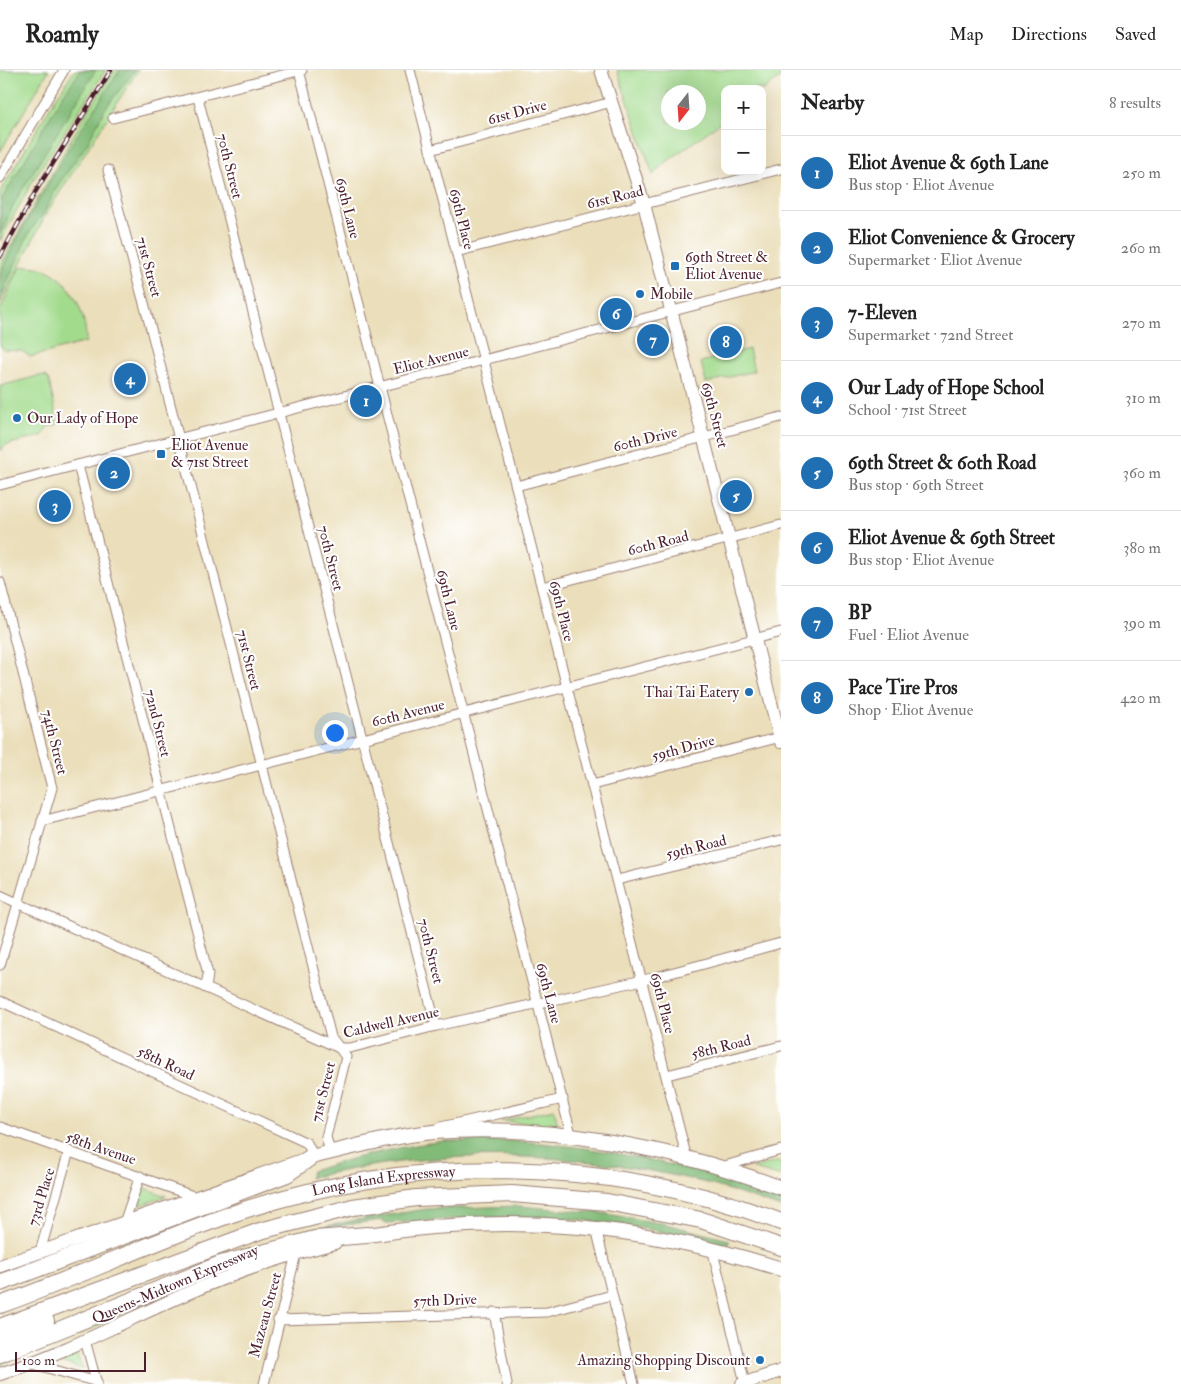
<!DOCTYPE html>
<meta charset="utf-8">
<style>
body{margin:0;font-family:"IM FELL Double Pica",serif;background:#f6f6f6;color:#222}
.controls{position:absolute;right:15px;top:15px;display:grid;overflow:hidden;border-radius:10px;box-shadow:0 5px 20px #0002}
.controls button{width:45px;height:45px;display:grid;place-items:center;padding:0;border:0;border-bottom:1px solid #e0e0e0;background:#fff;color:#222;font:25px sans-serif}
.compass{position:absolute;left:661px;top:15px;width:45px;height:45px;border-radius:50%;background:#fff;box-shadow:0 5px 20px #0002;rotate:197deg}
.scale{position:absolute;left:15px;bottom:12px;width:131px;box-sizing:border-box;padding-left:5px;border:2px solid #4a1f2b;border-top:0;font-size:14px;line-height:18px;white-space:nowrap;color:#4a1f2b;-webkit-text-stroke:4px #fff;paint-order:stroke}
.you{position:absolute;left:334px;top:662px;width:18px;height:18px;margin:-12px;border:4px solid #fff;border-radius:50%;background:#1a73e8;box-shadow:0 0 0 8px #1a73e833}
.badge{display:grid;place-items:center;width:32px;height:32px;border-radius:50%;background:#1f6fb2;color:#fff;font-size:16px;font-weight:700}
.pin{position:absolute;translate:-50% -50%;border:2px solid #fff;box-shadow:0 1px 5px #0006}
.list{margin:0;padding:0;list-style:none}
h2{display:flex;justify-content:space-between;align-items:center;height:65px;margin:0;padding:0 20px;font-size:21px}
h2 small{font-size:16px;font-weight:400;color:#767676}
.list li{display:grid;grid-template-columns:32px 1fr auto;gap:15px;align-items:center;box-sizing:border-box;height:75px;padding:0 20px;border-top:1px solid #e0e0e0}
.list b{display:block;font-size:19px;white-space:nowrap}
.list p{margin:0;font-size:16px;white-space:nowrap;color:#767676}
.list em{font-size:16px;font-style:normal;color:#767676}
.map{position:relative;flex:none;width:781px;height:1314px;overflow:hidden}
header{display:flex;align-items:center;gap:30px;box-sizing:border-box;height:70px;padding:0 25px;background:#fff;border-bottom:1px solid #e0e0e0}
header strong{font-size:24px}
nav{display:flex;gap:28px;margin-inline-start:auto;font-size:18px}
main{display:flex}
aside{flex:1;background:#fff}
.map>svg:first-child{display:block}
.green{fill:#a3db8d;stroke:#767d5c;fill-rule:evenodd}
.forest{fill:#82bb78;stroke:#666d52}
.lines{fill:none;stroke-linecap:round;stroke-linejoin:round}
.street-casing{stroke:#9a7f73;stroke-width:11}
.secondary-casing{stroke:#9a7f73;stroke-width:14}
.primary-casing{stroke:#9a7f73;stroke-width:16}
.highway-casing{stroke:#9a7f73;stroke-width:18}
.street{stroke:#fff;stroke-width:9}
.secondary{stroke:#fff;stroke-width:12}
.primary{stroke:#fff;stroke-width:14}
.highway{stroke:#fff;stroke-width:16}
.rail-casing{stroke:#4a1f2b;stroke-width:4.5}
.rail{stroke:#fff;stroke-width:2.5;stroke-dasharray:8;stroke-linecap:butt}
.poi-dot{fill:#1f6fb2;stroke:#fff;stroke-width:2}
.labels{text-anchor:middle;stroke-width:4;stroke-linejoin:round;paint-order:stroke}
.street-label{font-size:15px;fill:#4a1f2b;stroke:#fff}
.poi-label{font-size:15px;fill:#4a1f2b;stroke:#fff;text-anchor:start}
</style>
<header>
<strong>Roamly</strong>
<nav><a>Map</a><a>Directions</a><a>Saved</a></nav>
</header>
<main>
<div class="map">
<svg width="781" height="1314" viewBox="0 0 781 1314">
<rect width="100%" height="100%" fill="#fff"/>
<filter id="ink" filterUnits="userSpaceOnUse"><feTurbulence type="fractalNoise" baseFrequency=".02" numOctaves="2"/><feDisplacementMap in="SourceGraphic" scale="10" xChannelSelector="R" yChannelSelector="G"/><feConvolveMatrix kernelMatrix="1 2 1 2 8 2 1 2 1" color-interpolation-filters="sRGB"/></filter>
<filter id="wash" filterUnits="userSpaceOnUse"><feTurbulence type="fractalNoise" baseFrequency=".0096" numOctaves="4" result="noise"/><feDisplacementMap in="SourceGraphic" scale="20" xChannelSelector="R" yChannelSelector="G"/><feGaussianBlur stdDeviation="1.12" result="paint"/><feColorMatrix in="noise" values="0 0 0 0 0 0 0 0 0 0 0 0 0 0 0 0 0 1.4 0 .05"/><feComposite in="paint" operator="in"/></filter>
<g filter="url(#wash)">
<rect width="100%" height="100%" fill="#ebdfbb"/>
<g class="green">
<path d="M0,0H49L0,82Z"/>
<path d="M75,0H106L33,110L0,171V122L55,29Z"/>
<path d="M115,0H138L46,144L0,234V195L85,45Z"/>
<path d="M617,0H781V7L762,21V19H725V49L661,96L653,105ZM668,22H698V52H668Z"/>
<path d="M20,197C62,190 87,236 86,272L30,287L22,281L4,280L0,275V240Z"/>
<path d="M749,279L754,301L706,313L701,292Z"/>
<path d="M38,306H45L49,310L58,354L47,357L42,366L5,375L0,381V316Z"/>
<path d="M554,1039L558,1056L501,1051Z"/>
<path d="M781,1091V1107L751,1098Z"/>
<path d="M145,1118L166,1126L139,1136Z"/>
<path d="M145,1233L78,1265L0,1295V1292Z"/>
<path d="M76,1283L83,1299L57,1291Z"/>
</g>
<g class="forest">
<path d="M81,0H96L16,130L0,164V132L63,25Z"/>
<path d="M120,0H135L105,39L87,74L58,115L44,143L29,163L0,229V203L18,166L69,78Z"/>
<path d="M443,1071C471,1071 499,1070 527,1072C613,1078 700,1099 781,1127V1138C752,1128 723,1117 694,1110C568,1080 435,1078 309,1108L312,1101C356,1086 398,1077 443,1071Z"/>
<path d="M519,1136L601,1143L666,1154L729,1170V1175C672,1163 615,1152 557,1148C500,1144 443,1151 386,1153L380,1150L304,1161L356,1150L426,1139Z"/>
</g>
</g>
<g filter="url(#ink)">
<g class="lines">
<defs>
<g id="street">
<path d="M299,0L572,1068"/>
<path d="M410,0L687,1089"/>
<path d="M198,28L436,956"/>
<path d="M113,48L302,0"/>
<path d="M430,80L612,32"/>
<path d="M108,100L151,259L331,967L346,987L326,1067L330,1082"/>
<path d="M0,108L64,0"/>
<path d="M456,182L781,99"/>
<path d="M78,395L208,904L206,918"/>
<path d="M0,415L781,213"/>
<path d="M516,416L781,347"/>
<path d="M0,512L52,718L0,895"/>
<path d="M542,517L781,455"/>
<path d="M592,715L781,667"/>
<path d="M42,751L781,562"/>
<path d="M617,810L781,770"/>
<path d="M0,825L339,978H350L436,956L652,908L781,873"/>
<path d="M0,931L307,1073L314,1087"/>
<path d="M667,1005L781,976"/>
<path d="M0,1057L193,1126"/>
<path d="M441,1057L563,1029"/>
<path d="M721,1097L781,1080"/>
<path d="M125,1150L140,1106"/>
<path d="M596,1158L634,1314"/>
<path d="M712,1178L745,1313"/>
<path d="M40,1182L69,1081"/>
<path d="M494,1242L507,1314"/>
<path d="M278,1250L547,1242L612,1225"/>
<path d="M85,1270L97,1314"/>
<path d="M30,1293L97,1312"/>
<path d="M264,1314L296,1184"/>
</g>
<g id="secondary">
<path d="M601,0L644,134L781,672"/>
<path d="M0,1196L302,1090"/>
<path d="M0,1304C65,1283 126,1250 188,1223C236,1202 284,1186 335,1173"/>
<path d="M742,1314L781,1301"/>
</g>
<g id="primary">
<path d="M311,1087C351,1078 391,1066 433,1062C546,1053 675,1078 781,1118"/>
<path d="M367,1165C512,1143 641,1154 781,1199"/>
</g>
<g id="highway">
<path d="M0,1213L287,1104L311,1087"/>
<path id="s1" d="M0,1235C79,1207 155,1170 235,1143C410,1083 608,1086 781,1152"/>
<path d="M0,1257L260,1161L353,1137L416,1128L512,1124L607,1132L701,1150L781,1177"/>
<path d="M0,1271L46,1251"/>
<path d="M0,1284L221,1194L315,1169L367,1165"/>
</g>
</defs>
<use href="#street" class="street-casing"/>
<use href="#secondary" class="secondary-casing"/>
<use href="#primary" class="primary-casing"/>
<use href="#highway" class="highway-casing"/>
<use href="#street" class="street"/>
<use href="#secondary" class="secondary"/>
<use href="#primary" class="primary"/>
<use href="#highway" class="highway"/>
<defs>
<path id="rail" d="M0,187L37,119L111,0"/>
</defs>
<use href="#rail" class="rail-casing"/>
<use href="#rail" class="rail"/>
</g>
</g>
<g class="poi-dot">
<rect x="670" y="191" width="10" height="10" rx="2.5"/>
<circle cx="640" cy="224" r="5"/>
<circle cx="17" cy="348" r="5"/>
<rect x="156" y="379" width="10" height="10" rx="2.5"/>
<circle cx="749" cy="622" r="5"/>
<circle cx="760" cy="1290" r="5"/>
</g>
<g class="labels">
<g class="street-label">
<text transform="translate(517 42) rotate(-15)" y="5">61st Drive</text>
<text transform="translate(230 96) rotate(76)" y="5">70th Street</text>
<text transform="translate(615 127) rotate(-14)" y="5">61st Road</text>
<text transform="translate(348 138) rotate(76)" y="5">69th Lane</text>
<text transform="translate(462 149) rotate(76)" y="5">69th Place</text>
<text transform="translate(149 197) rotate(75)" y="5">71st Street</text>
<text transform="translate(431 290) rotate(-14)" y="5">Eliot Avenue</text>
<text transform="translate(715 345) rotate(75)" y="5">69th Street</text>
<text transform="translate(645 369) rotate(-14)" y="5">60th Drive</text>
<text transform="translate(658 473) rotate(-14)" y="5">60th Road</text>
<text transform="translate(331 488) rotate(76)" y="5">70th Street</text>
<text transform="translate(449 530) rotate(76)" y="5">69th Lane</text>
<text transform="translate(562 541) rotate(76)" y="5">69th Place</text>
<text transform="translate(249 590) rotate(76)" y="5">71st Street</text>
<text transform="translate(408 643) rotate(-14)" y="5">60th Avenue</text>
<text transform="translate(158 653) rotate(76)" y="5">72nd Street</text>
<text transform="translate(55 672) rotate(76)" y="5">74th Street</text>
<text transform="translate(683 678) rotate(-15)" y="5">59th Drive</text>
<text transform="translate(696 777) rotate(-14)" y="5">59th Road</text>
<text transform="translate(431 881) rotate(76)" y="5">70th Street</text>
<text transform="translate(549 923) rotate(75)" y="5">69th Lane</text>
<text transform="translate(663 933) rotate(76)" y="5">69th Place</text>
<text transform="translate(391 952) rotate(-13)" y="5">Caldwell Avenue</text>
<text transform="translate(721 977) rotate(-14)" y="5">58th Road</text>
<text transform="translate(166 993) rotate(25)" y="5">58th Road</text>
<text transform="translate(323 1022) rotate(-76)" y="5">71st Street</text>
<text transform="translate(101 1078) rotate(19)" y="5">58th Avenue</text>
<text dy="5" stroke="none"><textPath href="#s1" startOffset="405">Long Island Expressway</textPath></text>
<text transform="translate(41 1127) rotate(-73)" y="5">73rd Place</text>
<text transform="translate(175 1214) rotate(-23)" y="5">Queens-Midtown Expressway</text>
<text transform="translate(445 1230) rotate(-2)" y="5">57th Drive</text>
<text transform="translate(265 1245) rotate(-75)" y="5">Mazeau Street</text>
</g>
<g class="poi-label">
<text x="685" y="192">69th Street &amp;<tspan x="685" dy="17">Eliot Avenue</tspan></text>
<text x="650" y="229">Mobile</text>
<text x="27" y="353">Our Lady of Hope</text>
<text x="171" y="380">Eliot Avenue<tspan x="171" dy="17">&amp; 71st Street</tspan></text>
<text x="739" y="627" text-anchor="end">Thai Tai Eatery</text>
<text x="750" y="1295" text-anchor="end">Amazing Shopping Discount</text>
</g>
</g>
</svg>
<div class="controls">
<button>+</button>
<button>−</button>
</div>
<svg class="compass" viewBox="-18 -18 36 36"><path d="M0-13l5 13h-10z" fill="#e53935"/><path d="M0 13l5-13h-10z" fill="#767676"/></svg>
<div class="scale">100 m</div>
<div class="you"></div>
<div class="pin badge" style="left:366px;top:331px">1</div>
<div class="pin badge" style="left:114px;top:403px">2</div>
<div class="pin badge" style="left:55px;top:436px">3</div>
<div class="pin badge" style="left:130px;top:309px">4</div>
<div class="pin badge" style="left:736px;top:426px">5</div>
<div class="pin badge" style="left:616px;top:244px">6</div>
<div class="pin badge" style="left:653px;top:270px">7</div>
<div class="pin badge" style="left:726px;top:272px">8</div>
</div>
<aside>
<h2>Nearby<small>8 results</small></h2>
<ul class="list">
<li><span class="badge">1</span><div><b>Eliot Avenue &amp; 69th Lane</b><p>Bus stop · Eliot Avenue</p></div><em>250 m</em></li>
<li><span class="badge">2</span><div><b>Eliot Convenience &amp; Grocery</b><p>Supermarket · Eliot Avenue</p></div><em>260 m</em></li>
<li><span class="badge">3</span><div><b>7-Eleven</b><p>Supermarket · 72nd Street</p></div><em>270 m</em></li>
<li><span class="badge">4</span><div><b>Our Lady of Hope School</b><p>School · 71st Street</p></div><em>310 m</em></li>
<li><span class="badge">5</span><div><b>69th Street &amp; 60th Road</b><p>Bus stop · 69th Street</p></div><em>360 m</em></li>
<li><span class="badge">6</span><div><b>Eliot Avenue &amp; 69th Street</b><p>Bus stop · Eliot Avenue</p></div><em>380 m</em></li>
<li><span class="badge">7</span><div><b>BP</b><p>Fuel · Eliot Avenue</p></div><em>390 m</em></li>
<li><span class="badge">8</span><div><b>Pace Tire Pros</b><p>Shop · Eliot Avenue</p></div><em>420 m</em></li>
</ul>
</aside>
</main>
